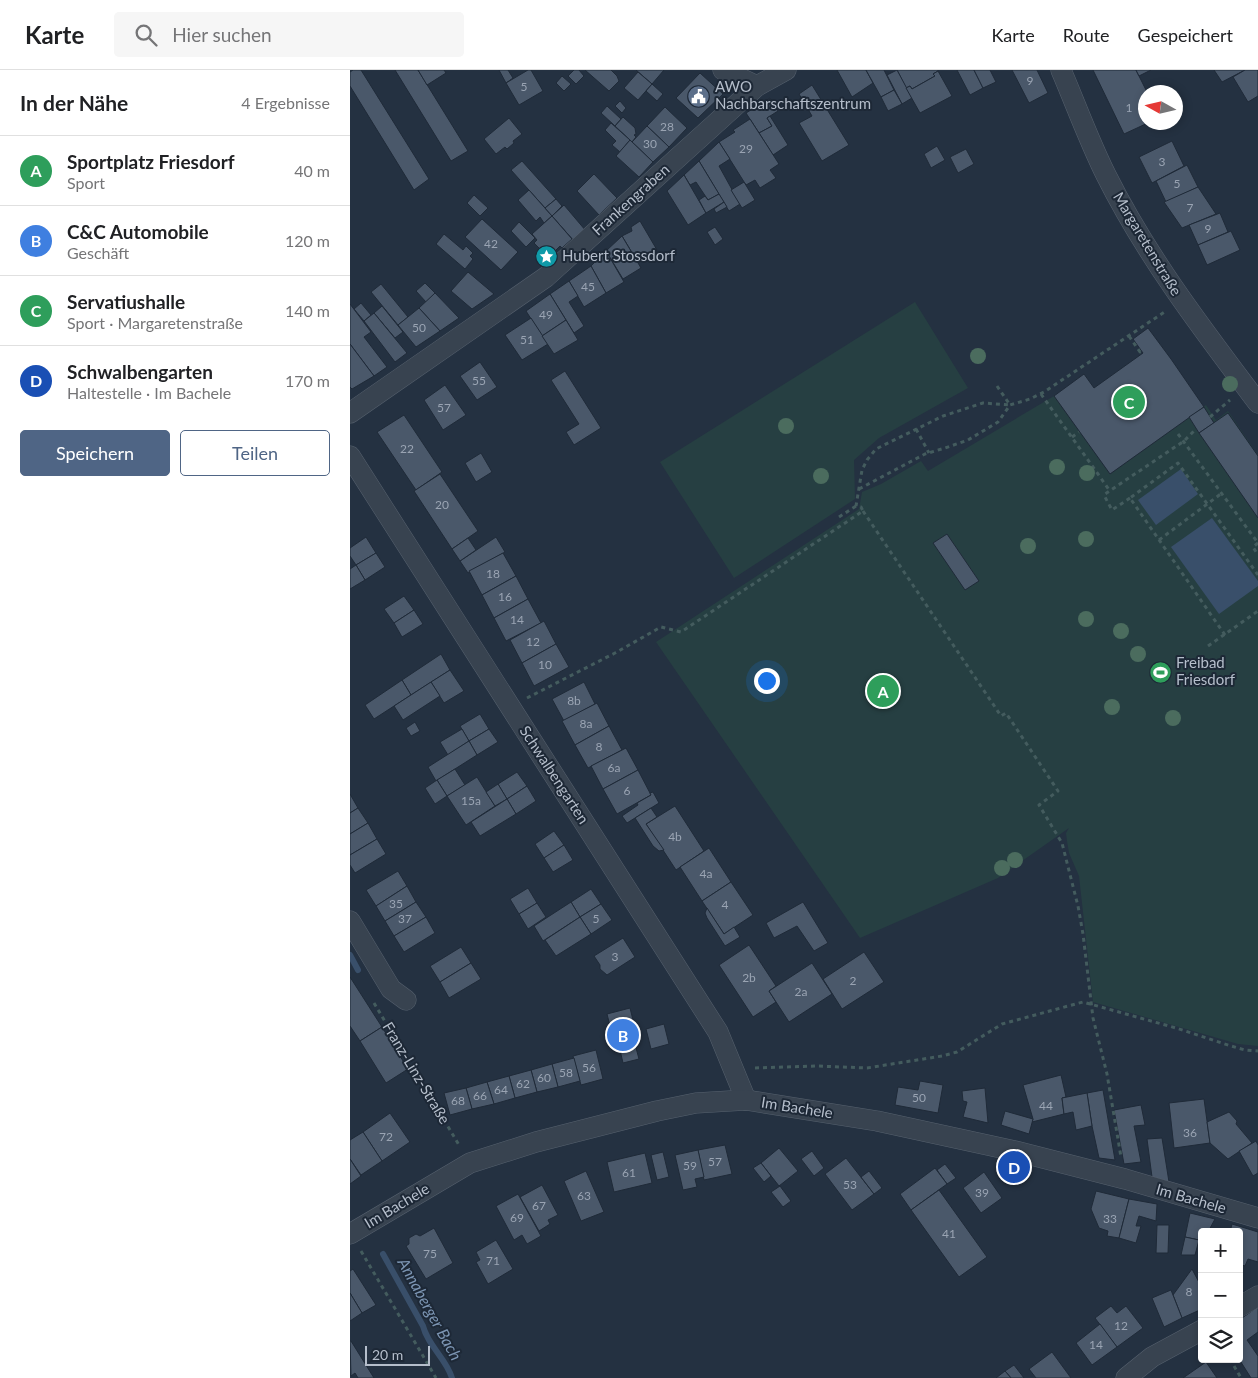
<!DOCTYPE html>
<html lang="de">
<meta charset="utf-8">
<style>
body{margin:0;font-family:Lato,sans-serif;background:#f6f6f6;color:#202124}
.controls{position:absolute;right:15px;bottom:15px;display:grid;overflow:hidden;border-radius:5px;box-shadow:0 2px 8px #0003}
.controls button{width:45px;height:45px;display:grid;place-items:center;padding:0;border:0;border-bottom:1px solid #e0e0e0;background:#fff;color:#202124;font:25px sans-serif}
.compass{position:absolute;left:788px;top:15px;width:45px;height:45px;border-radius:50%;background:#fff;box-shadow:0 2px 8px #0003;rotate:278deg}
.scale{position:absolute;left:15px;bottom:12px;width:65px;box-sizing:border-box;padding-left:5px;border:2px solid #b5becb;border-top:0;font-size:14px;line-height:18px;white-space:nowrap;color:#b5becb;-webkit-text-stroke:4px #1d2836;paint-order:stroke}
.you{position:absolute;left:416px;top:610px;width:18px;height:18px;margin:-12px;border:4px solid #fff;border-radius:50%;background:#1a73e8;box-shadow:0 0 0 8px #1a73e833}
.badge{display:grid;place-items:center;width:32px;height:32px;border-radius:50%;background:#4f6585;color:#fff;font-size:16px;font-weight:700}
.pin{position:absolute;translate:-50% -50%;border:2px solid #fff;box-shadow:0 1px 5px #0006}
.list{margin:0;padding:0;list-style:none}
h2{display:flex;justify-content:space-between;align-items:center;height:65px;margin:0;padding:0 20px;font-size:21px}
h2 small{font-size:16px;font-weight:400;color:#757577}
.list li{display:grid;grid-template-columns:32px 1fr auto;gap:15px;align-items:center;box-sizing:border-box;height:70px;padding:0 20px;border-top:1px solid #e0e0e0}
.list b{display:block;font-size:19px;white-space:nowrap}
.list p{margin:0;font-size:16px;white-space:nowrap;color:#757577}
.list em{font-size:16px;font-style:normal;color:#757577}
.actions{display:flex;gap:10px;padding:15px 20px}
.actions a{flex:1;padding:11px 0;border:1px solid #4f6585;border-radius:5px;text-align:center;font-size:18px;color:#4f6585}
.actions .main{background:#4f6585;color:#fff}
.icon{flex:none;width:28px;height:28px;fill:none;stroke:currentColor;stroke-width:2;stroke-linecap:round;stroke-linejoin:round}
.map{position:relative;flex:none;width:908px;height:1308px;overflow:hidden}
header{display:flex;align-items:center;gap:30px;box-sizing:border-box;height:70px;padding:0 25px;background:#fff;border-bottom:1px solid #e0e0e0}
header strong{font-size:24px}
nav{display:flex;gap:28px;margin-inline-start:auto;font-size:18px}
.search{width:350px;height:45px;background:#f6f6f6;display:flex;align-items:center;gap:12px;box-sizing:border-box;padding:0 18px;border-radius:5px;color:#757577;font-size:19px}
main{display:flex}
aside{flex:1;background:#fff}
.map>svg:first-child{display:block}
.green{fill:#263f42}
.water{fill:#394f6a}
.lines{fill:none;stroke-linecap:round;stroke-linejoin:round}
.stream{stroke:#394f6a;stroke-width:6}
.building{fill:#4a586a;stroke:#1f2a38}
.street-casing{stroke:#56616e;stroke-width:21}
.path{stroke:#445c5e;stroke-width:3;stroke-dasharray:4 4;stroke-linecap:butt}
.street{stroke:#384350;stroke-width:20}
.tree{fill:#4b6c5e}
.labels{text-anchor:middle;stroke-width:4;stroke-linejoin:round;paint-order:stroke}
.number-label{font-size:12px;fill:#9aa4b3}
.poi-label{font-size:15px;fill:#b5becb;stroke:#1d2836;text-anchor:start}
.street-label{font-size:15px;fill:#b5becb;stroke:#1d2836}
.water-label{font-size:16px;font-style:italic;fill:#7c95b3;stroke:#1d2836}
</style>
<header>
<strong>Karte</strong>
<div class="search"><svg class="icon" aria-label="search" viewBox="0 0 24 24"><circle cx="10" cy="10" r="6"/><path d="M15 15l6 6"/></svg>Hier suchen</div>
<nav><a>Karte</a><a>Route</a><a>Gespeichert</a></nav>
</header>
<main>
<aside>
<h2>In der Nähe<small>4 Ergebnisse</small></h2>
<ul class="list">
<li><span class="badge" style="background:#2e9e5b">A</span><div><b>Sportplatz Friesdorf</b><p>Sport</p></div><em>40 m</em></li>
<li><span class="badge" style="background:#3f7fe0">B</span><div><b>C&amp;C Automobile</b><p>Geschäft</p></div><em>120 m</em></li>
<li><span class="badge" style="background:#2e9e5b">C</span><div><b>Servatiushalle</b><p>Sport · Margaretenstraße</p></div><em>140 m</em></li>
<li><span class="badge" style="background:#1a4fb4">D</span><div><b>Schwalbengarten</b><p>Haltestelle · Im Bachele</p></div><em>170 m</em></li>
</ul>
<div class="actions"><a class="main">Speichern</a><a>Teilen</a></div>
</aside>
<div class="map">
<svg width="908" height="1308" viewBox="0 0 908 1308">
<rect width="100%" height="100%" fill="#243141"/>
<g class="green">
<path d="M565,232L618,318L529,368L504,390L505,429L384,508L310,392Z"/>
<path d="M704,326L760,404L856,335L866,350L878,341L908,385V976L888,974L743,932L729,806L719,783L717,771L716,763L719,758L648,808L510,868L306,572L509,439L512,422L531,414L571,391L578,401Z"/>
</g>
<g class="water">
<path d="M831,399L848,424L806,455L788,430Z"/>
<path d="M862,448L908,511V516L869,544L821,477Z"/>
</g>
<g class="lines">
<g class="stream">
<path d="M0,885L8,900"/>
<path d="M33,1184L73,1256C78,1276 96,1288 102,1308"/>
</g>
</g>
<g class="building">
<path d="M3,0H11L79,109L64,120L0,16V2Z"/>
<path d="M45,0H68L118,81L101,91Z"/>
<path d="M68,0H94L96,3L77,15Z"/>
<path d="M149,0H158L163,8L156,13Z"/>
<path d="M178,0H181L193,21L169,35L156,13Z"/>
<path d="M224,0H229L234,6L226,14L218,6Z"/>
<path d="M235,0H261L267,6L269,11L259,21Z"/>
<path d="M286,0H314L302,14Z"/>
<path d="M487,0H516L523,13L502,27Z"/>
<path d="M516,0H534L544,20L531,27Z"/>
<path d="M547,0H588V1L583,4L585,6L562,19L560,16L556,18Z"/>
<path d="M547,0L562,28L552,34L537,5Z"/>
<path d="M607,0H624L633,18L620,25Z"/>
<path d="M624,0H640L646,12L633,18Z"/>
<path d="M662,0H687L698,23L679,33Z"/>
<path d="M743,0H786L797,22H796V52H800L774,64Z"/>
<path d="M786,0H801L789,6Z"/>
<path d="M864,0H895L872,12Z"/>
<path d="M895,0H908V26L898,32L883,7Z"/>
<path d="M588,1L602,26L570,43L556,18L560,16L562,19L585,6L583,4Z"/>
<path d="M288,2L302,14L288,30L274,18Z"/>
<path d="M350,3L373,24L348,48L326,28Z"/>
<path d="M212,6L221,14L214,21L206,13Z"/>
<path d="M302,14L313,24L307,31L296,21Z"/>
<path d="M462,15L499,75L472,91L449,53L462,46L449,24Z"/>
<path d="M544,20L552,34L538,41L531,27Z"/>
<path d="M420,28L428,41L417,48L422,56L409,63L396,43Z"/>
<path d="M270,31L276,38L272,43L265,36Z"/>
<path d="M257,36L271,49L265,56L251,43Z"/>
<path d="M315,37L337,58L319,77L297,56Z"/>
<path d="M420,46L438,75L423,85L409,63L422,56L417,48Z"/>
<path d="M273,47L285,58L286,64L284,65L286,67L282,72L265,56Z"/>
<path d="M159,48L172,64L163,71L164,73L157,79L155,77L146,84L134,69Z"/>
<path d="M400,49L429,94L420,100L426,108L410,118L405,110L396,115L369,72L385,62L383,60Z"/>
<path d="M261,53L280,70L270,82L262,75L266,71L255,60Z"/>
<path d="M297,56L319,77L303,92L282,72Z"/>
<path d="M280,70L303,92L289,107L266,86Z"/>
<path d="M822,71L834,96L802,113L789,87Z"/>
<path d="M369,72L380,89L369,96L390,134L379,141L349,91Z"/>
<path d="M587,76L595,90L581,98L574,84Z"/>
<path d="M616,79L624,94L608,103L600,87Z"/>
<path d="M172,91L206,129L195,138L161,100Z"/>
<path d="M349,91L369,124L358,130L346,112L340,115L334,105Z"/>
<path d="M837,95L848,117L816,132L806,111Z"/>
<path d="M244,104L267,128L249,145L227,121Z"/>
<path d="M334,105L356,143L338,155L317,121Z"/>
<path d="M394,112L405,130L392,138L381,120Z"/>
<path d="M848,117L866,144L832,158L814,132Z"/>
<path d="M179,120L202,146L194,153L190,147L186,151L168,130Z"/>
<path d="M369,124L374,132L356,143L349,130L355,126L358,130Z"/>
<path d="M124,125L138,138L130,146L117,133Z"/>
<path d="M206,129L212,136L202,146L195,138Z"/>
<path d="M374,132L377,137L366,143L364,139Z"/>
<path d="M214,135L236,161L224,171L202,146Z"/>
<path d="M870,143L878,162L848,175L839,155Z"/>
<path d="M202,146L222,169L212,178L210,176L201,185L194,177L191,180L184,173L187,170L182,164Z"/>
<path d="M132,149L168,182L151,200L115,167Z"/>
<path d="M290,151L307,180L287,191L272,166L282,161L281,157Z"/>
<path d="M169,152L185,168L176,177L161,161Z"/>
<path d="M365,157L373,169L365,175L357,162Z"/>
<path d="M881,161L890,180L857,195L848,175Z"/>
<path d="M94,164L113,180L116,176L123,183L120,186L123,189L115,199L86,174Z"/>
<path d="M272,166L291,198L273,209L256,181Z"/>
<path d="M256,181L274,212L256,223L241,196Z"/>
<path d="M241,196L256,223L234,237L219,211Z"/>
<path d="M118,202L144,224L122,239L101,221Z"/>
<path d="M219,211L228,226L219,232L234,256L224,263L200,224Z"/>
<path d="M75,213L85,223L76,232L66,221Z"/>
<path d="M31,214L58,247L48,255L21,222Z"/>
<path d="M85,223L109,248L90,261L69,238Z"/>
<path d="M200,224L216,250L192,266L176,241Z"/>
<path d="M11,233L21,245L14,251L4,239Z"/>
<path d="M0,234L21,262L14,267L37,297L24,306L0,274Z"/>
<path d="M32,236L53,262L45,268L24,243Z"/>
<path d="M69,238L90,261L66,277L48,255Z"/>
<path d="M24,243L57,283L45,292L14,251Z"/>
<path d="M181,248L198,274L172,290L155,265Z"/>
<path d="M216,250L228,270L204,284L192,266Z"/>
<path d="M798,258L821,289L854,337L760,404L704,326L734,304L744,318L793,283L783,269Z"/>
<path d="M0,274L24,306L2,319L0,317Z"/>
<path d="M130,292L147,317L127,330L110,306Z"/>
<path d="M215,301L251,358L224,375L216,362L229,354L201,310Z"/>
<path d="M95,315L116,345L93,360L74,330Z"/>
<path d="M854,337L864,353L849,363L839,347Z"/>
<path d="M878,343L908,386V448L849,363Z"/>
<path d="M54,345L92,402L66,420L27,362Z"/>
<path d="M131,383L142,402L126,412L115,393Z"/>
<path d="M90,404L128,461L102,479L64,421Z"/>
<path d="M597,464L629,511L615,520L583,473Z"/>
<path d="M16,467L26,483L6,495L0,486V478Z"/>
<path d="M146,467L155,482L118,503L110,491Z"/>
<path d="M118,468L126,480L110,491L102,479Z"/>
<path d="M26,483L35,497L15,510L6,495Z"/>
<path d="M153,483L166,506L132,525L119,501Z"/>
<path d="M6,495L15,510L0,519V499Z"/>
<path d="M166,506L178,529L144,548L132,525Z"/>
<path d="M54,526L64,540L44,553L34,539Z"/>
<path d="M178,529L191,553L156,571L144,548Z"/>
<path d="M64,540L73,554L52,567L44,553Z"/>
<path d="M194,551L206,574L172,593L160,570Z"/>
<path d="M206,574L219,597L184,616L172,593Z"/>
<path d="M91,584L100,600L61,625L52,610Z"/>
<path d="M100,600L114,621L94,633L81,612Z"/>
<path d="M52,610L61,625L24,649L15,635Z"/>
<path d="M81,612L90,626L53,650L44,636Z"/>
<path d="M234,612L245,634L214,651L202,629Z"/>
<path d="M247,633L259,656L225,675L212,651Z"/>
<path d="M130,644L139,659L119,671L110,656Z"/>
<path d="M65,652L70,661L61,666L56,658Z"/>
<path d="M259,656L272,680L238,698L225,675Z"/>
<path d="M112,659L119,671L98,685L90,672Z"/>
<path d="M139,659L148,672L127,685L119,671Z"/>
<path d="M119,671L127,685L86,711L78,697Z"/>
<path d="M276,678L288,700L253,719L241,696Z"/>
<path d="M105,699L115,715L97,726L87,710Z"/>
<path d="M288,700L301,725L267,744L253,719Z"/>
<path d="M167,702L177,716L157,729L148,714Z"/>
<path d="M127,707L145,736L116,755L97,726Z"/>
<path d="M87,710L97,726L85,734L75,718Z"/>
<path d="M148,714L157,729L145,736L136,722Z"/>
<path d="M177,716L186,731L166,744L157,729Z"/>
<path d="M303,722L309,733L277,753L272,746L288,735L287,733L301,725L300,723Z"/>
<path d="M0,724L8,738L0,743Z"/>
<path d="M157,729L166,744L130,766L121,752Z"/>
<path d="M325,736L354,781L326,800L296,754Z"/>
<path d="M8,738L18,753L0,764V743Z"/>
<path d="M301,738L307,747L296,754L314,780L309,781L303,776L285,748Z"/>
<path d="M18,753L27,769L0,785V764Z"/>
<path d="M204,761L214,775L194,788L185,774Z"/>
<path d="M27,769L36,784L5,803L0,795V785Z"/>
<path d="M214,775L223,790L203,802L194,788Z"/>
<path d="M359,778L381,812L352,831L330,797Z"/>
<path d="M48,801L57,816L26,836L16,820Z"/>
<path d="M381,812L403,845L374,864L352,831Z"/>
<path d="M57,816L66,832L35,851L26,836Z"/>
<path d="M178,818L187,833L169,844L160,829Z"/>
<path d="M241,819L251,834L230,847L221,832Z"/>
<path d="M66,832L76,847L44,866L35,851Z"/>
<path d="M221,832L230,847L193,871L184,856Z"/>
<path d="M453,832L478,873L464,881L447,856L424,868L416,853Z"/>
<path d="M187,833L196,847L178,859L169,844Z"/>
<path d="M251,834L262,850L241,864L230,847Z"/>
<path d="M357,838L374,864L384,857L390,867L375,876L357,848L355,843Z"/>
<path d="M76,847L85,863L54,882L44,866Z"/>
<path d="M230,847L241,864L206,886L195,870Z"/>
<path d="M273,868L285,887L257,905L250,899V895L244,886Z"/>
<path d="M399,875L426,916L419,921L426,932L403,947L369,895Z"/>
<path d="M111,877L121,893L90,912L80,896Z"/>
<path d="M514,882L534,912L492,939L473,909Z"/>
<path d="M121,893L131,909L99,928L90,912Z"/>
<path d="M462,893L482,924L439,952L419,921Z"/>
<path d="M0,907L32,957L10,971L0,956Z"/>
<path d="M280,938L286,962L282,963L289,989L273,993L267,967L263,968L257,944Z"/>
<path d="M314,954L319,974L301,979L296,959Z"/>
<path d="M32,957L58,999L36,1013L10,971Z"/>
<path d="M246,980L253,1009L231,1015L223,986Z"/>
<path d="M224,988L230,1011L208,1017L202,994Z"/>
<path d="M202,994L208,1017L187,1022L181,1000Z"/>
<path d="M181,1000L187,1022L165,1028L159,1006Z"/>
<path d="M711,1005L716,1027L712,1028L714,1044L682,1052L683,1049L673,1015Z"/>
<path d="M159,1006L165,1028L144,1034L137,1012Z"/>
<path d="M570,1011L593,1015L588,1043L545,1035L548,1017L568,1020Z"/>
<path d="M137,1012L144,1034L122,1039L116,1018Z"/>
<path d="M116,1018L122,1039L100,1045L94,1023Z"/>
<path d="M635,1018L638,1053L613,1047L617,1032L613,1031L612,1021Z"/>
<path d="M753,1020L765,1090L749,1088L742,1056L737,1023Z"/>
<path d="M737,1023L742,1056L726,1060L723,1042L714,1044L712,1028Z"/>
<path d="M854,1029L860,1073L824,1078L819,1033Z"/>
<path d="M791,1035L795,1055L784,1056L791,1092L774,1094L764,1040Z"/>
<path d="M655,1041L683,1049L679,1064L651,1055Z"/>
<path d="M879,1042L887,1051L886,1054L902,1073L878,1089L860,1073L857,1052Z"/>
<path d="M40,1043L60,1072L32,1091L13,1062Z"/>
<path d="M13,1062L32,1091L11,1105L0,1089V1070Z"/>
<path d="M812,1068L819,1112L802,1107L797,1069Z"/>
<path d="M906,1071L908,1075V1103L903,1106L889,1081Z"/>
<path d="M375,1075L382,1104L354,1110L348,1080Z"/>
<path d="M429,1078L448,1101L429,1116L411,1093Z"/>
<path d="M348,1080L354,1107L345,1109L347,1117L333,1120L325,1085Z"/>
<path d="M462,1081L474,1098L464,1106L451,1089Z"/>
<path d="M313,1082L319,1107L307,1110L301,1085Z"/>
<path d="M295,1083L302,1113L264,1122L257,1092Z"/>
<path d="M496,1088L524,1124L502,1140L475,1104Z"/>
<path d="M0,1089L11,1106L0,1114Z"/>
<path d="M411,1093L421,1106L414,1112L403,1098Z"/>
<path d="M595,1094L606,1108L597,1114L587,1100Z"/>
<path d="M585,1098L597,1114L561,1140L550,1124Z"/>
<path d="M236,1101L254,1142L231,1151L214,1111Z"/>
<path d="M519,1101L532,1118L524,1124L511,1107Z"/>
<path d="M634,1102L652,1128L631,1143L613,1118Z"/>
<path d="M192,1115L208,1145L198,1150L200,1154L189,1161L170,1127Z"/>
<path d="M430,1116L441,1131L433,1137L421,1122Z"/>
<path d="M589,1120L637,1187L609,1207L561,1140Z"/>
<path d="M746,1121L779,1129L769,1168L757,1166L758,1161L749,1158L741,1139Z"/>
<path d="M168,1124L191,1166L177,1174L172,1165L164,1170L146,1136Z"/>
<path d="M779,1129L807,1134L806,1151L789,1146L786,1156H791L786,1173L769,1168Z"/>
<path d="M840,1143L865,1149L858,1162H852V1166H850L849,1170L835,1167Z"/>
<path d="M882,1154L908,1162V1192L898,1189L895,1196L889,1194V1162H880Z"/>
<path d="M807,1155H819L818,1183H806Z"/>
<path d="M84,1158L103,1193L76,1209L56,1176L59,1174V1168L66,1164L70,1166Z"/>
<path d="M835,1167L849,1170L845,1185H831Z"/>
<path d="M146,1170L163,1199L138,1214L126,1192L130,1190L126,1182Z"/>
<path d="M3,1199L26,1235L12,1243L0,1223V1201Z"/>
<path d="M842,1199L852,1218V1239L832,1248L823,1225Z"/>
<path d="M821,1220L832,1248L814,1257L802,1228Z"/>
<path d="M0,1223L12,1243L0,1251Z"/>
<path d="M761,1236L767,1243L776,1236L793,1258L767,1277L745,1248Z"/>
<path d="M908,1237V1262L897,1270L908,1286V1308H901L889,1289V1250Z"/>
<path d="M750,1254L767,1277L742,1295L726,1273Z"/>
<path d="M0,1271H1L24,1308H8L5,1303L1,1306Z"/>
<path d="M702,1282L721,1308H686L679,1299Z"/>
<path d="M856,1292L867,1308H833Z"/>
<path d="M664,1295L674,1308H661L655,1301Z"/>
<path d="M655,1301L661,1308H646Z"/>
</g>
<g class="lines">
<defs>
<g id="street">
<path d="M373,0L407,16"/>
<path d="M711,0C726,35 739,71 756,105C797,187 853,260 908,333"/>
<path d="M0,343L196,207L407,16L436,0"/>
<path d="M0,386L368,962L396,1030"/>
<path d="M0,851L41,919L56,930"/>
<path d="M0,1164L120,1093L186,1072L307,1041L346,1033L396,1030L527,1051L665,1081L775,1109L908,1148"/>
<path d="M889,1237L908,1226"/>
<path d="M776,1308L802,1287L852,1260"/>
</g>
</defs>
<use href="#street" class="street-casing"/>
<g class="path">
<path d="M779,266L790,282L792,281"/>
<path d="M647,316L660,335"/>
<path d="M691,324L760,421"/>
<path d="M860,347L880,330"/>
<path d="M566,359L579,383"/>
<path d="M828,364L908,473"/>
<path d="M722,367L729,362"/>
<path d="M509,419L575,384L595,378L618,370L648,352L660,335L680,329L694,322L816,241"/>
<path d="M780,428L762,440L755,427V424L834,371L846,359"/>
<path d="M513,441L651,646L656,643L708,721L689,735L712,773L728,836L733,864L743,948L757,1004L771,1087"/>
<path d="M489,447L506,436"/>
<path d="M809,470L872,423"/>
<path d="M908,473L903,477L908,485"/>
<path d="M875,565L780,428L828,393L908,505"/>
<path d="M858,576L908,541"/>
<path d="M177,628L265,583L311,557L331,562L513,441L511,437L506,436L512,400L517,390L526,379L593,346L633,333L660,335"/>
<path d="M24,933L109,1075"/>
<path d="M405,998L467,996L517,998L592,986L607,982L652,954L733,932L826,958L881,976L895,980L908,981"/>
<path d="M11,1181L86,1308"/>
<path d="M880,1289L891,1308"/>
</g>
<use href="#street" class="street"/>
</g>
<g class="tree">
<circle cx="628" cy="286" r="8"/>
<circle cx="880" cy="314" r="8"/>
<circle cx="436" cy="356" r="8"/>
<circle cx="707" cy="397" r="8"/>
<circle cx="737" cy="403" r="8"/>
<circle cx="471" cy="406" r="8"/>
<circle cx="736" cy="469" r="8"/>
<circle cx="678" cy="476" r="8"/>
<circle cx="736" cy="549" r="8"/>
<circle cx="771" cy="561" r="8"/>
<circle cx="788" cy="584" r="8"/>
<circle cx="762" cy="637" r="8"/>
<circle cx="823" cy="648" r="8"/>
<circle cx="665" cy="790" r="8"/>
<circle cx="652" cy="798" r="8"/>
</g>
<defs>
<symbol id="civic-disc" viewBox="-11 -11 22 22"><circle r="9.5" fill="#5c6f8a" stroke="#1d2836"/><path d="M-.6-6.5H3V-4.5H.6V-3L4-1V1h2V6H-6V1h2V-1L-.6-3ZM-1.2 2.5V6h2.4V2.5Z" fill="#fff"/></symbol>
<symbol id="sight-disc" viewBox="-11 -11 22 22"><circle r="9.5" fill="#0f9aa8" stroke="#1d2836"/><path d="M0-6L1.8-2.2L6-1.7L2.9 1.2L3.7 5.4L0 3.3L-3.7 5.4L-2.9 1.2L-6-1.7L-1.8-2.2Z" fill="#fff"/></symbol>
<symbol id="stadium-disc" viewBox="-11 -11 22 22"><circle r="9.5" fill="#2e9e5b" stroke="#1d2836"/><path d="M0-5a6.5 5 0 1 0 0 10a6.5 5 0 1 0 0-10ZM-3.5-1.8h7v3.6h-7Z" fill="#fff"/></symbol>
</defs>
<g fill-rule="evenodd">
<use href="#civic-disc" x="336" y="14" width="25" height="25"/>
<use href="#sight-disc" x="184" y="174" width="25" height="25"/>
<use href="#stadium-disc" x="798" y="590" width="25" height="25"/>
</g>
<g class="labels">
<g class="number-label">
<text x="680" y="15">9</text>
<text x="174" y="21">5</text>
<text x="779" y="42">1</text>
<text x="317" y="61">28</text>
<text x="300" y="78">30</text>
<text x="396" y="83">29</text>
<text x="812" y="96">3</text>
<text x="827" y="118">5</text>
<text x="840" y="142">7</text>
<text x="858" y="163">9</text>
<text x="141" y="178">42</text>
<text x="238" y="221">45</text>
<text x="196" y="249">49</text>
<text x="69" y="262">50</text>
<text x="177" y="274">51</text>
<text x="129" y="315">55</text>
<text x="94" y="342">57</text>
<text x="57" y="383">22</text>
<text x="92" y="439">20</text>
<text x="143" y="508">18</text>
<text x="155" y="531">16</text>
<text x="167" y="554">14</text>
<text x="183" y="576">12</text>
<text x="195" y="599">10</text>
<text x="224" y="635">8b</text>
<text x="236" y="658">8a</text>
<text x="249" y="681">8</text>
<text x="264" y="702">6a</text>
<text x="277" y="725">6</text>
<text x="121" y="735">15a</text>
<text x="325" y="771">4b</text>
<text x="356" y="808">4a</text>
<text x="46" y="838">35</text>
<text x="375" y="839">4</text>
<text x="55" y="853">37</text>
<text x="246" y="853">5</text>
<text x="265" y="891">3</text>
<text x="399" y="912">2b</text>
<text x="503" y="915">2</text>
<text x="451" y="926">2a</text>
<text x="239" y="1002">56</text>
<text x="216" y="1007">58</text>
<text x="194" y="1012">60</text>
<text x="173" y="1018">62</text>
<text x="151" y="1024">64</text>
<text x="130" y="1030">66</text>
<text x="569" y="1032">50</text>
<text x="108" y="1035">68</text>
<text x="696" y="1040">44</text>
<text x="840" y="1067">36</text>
<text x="36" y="1071">72</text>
<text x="365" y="1096">57</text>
<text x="340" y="1100">59</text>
<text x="279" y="1107">61</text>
<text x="500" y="1119">53</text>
<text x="632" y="1127">39</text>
<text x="234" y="1130">63</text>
<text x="189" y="1140">67</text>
<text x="167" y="1152">69</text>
<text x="760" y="1153">33</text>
<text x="599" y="1168">41</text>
<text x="80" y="1188">75</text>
<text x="143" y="1195">71</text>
<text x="839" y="1226">8</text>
<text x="771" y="1260">12</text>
<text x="746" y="1279">14</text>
</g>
<g class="poi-label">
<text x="365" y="22">AWO<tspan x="365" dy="17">Nachbarschaftszentrum</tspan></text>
<text x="212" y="191">Hubert Stossdorf</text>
<text x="826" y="598">Freibad<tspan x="826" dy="17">Friesdorf</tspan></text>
</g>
<g class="street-label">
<text transform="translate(281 130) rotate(-42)" y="5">Frankengraben</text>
<text transform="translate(797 174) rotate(59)" y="5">Margaretenstraße</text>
<text transform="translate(204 705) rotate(57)" y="5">Schwalbengarten</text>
<text transform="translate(66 1003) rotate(59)" y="5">Franz-Linz-Straße</text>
<text transform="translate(447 1038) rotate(9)" y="5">Im Bachele</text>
<text transform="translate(841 1129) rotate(16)" y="5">Im Bachele</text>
<text transform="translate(47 1136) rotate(-31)" y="5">Im Bachele</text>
</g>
<g class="water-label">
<text transform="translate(80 1239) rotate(61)" y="6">Annaberger Bach</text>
</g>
</g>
</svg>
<div class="controls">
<button>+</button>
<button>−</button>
<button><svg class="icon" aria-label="layers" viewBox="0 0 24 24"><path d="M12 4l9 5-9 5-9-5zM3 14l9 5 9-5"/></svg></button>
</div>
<svg class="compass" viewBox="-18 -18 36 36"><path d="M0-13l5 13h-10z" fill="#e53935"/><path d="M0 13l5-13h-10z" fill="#757577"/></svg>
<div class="scale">20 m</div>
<div class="you"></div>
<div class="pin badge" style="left:533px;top:621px;background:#2e9e5b">A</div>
<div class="pin badge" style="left:273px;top:965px;background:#3f7fe0">B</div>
<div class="pin badge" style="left:779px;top:332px;background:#2e9e5b">C</div>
<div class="pin badge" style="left:664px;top:1097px;background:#1a4fb4">D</div>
</div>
</main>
